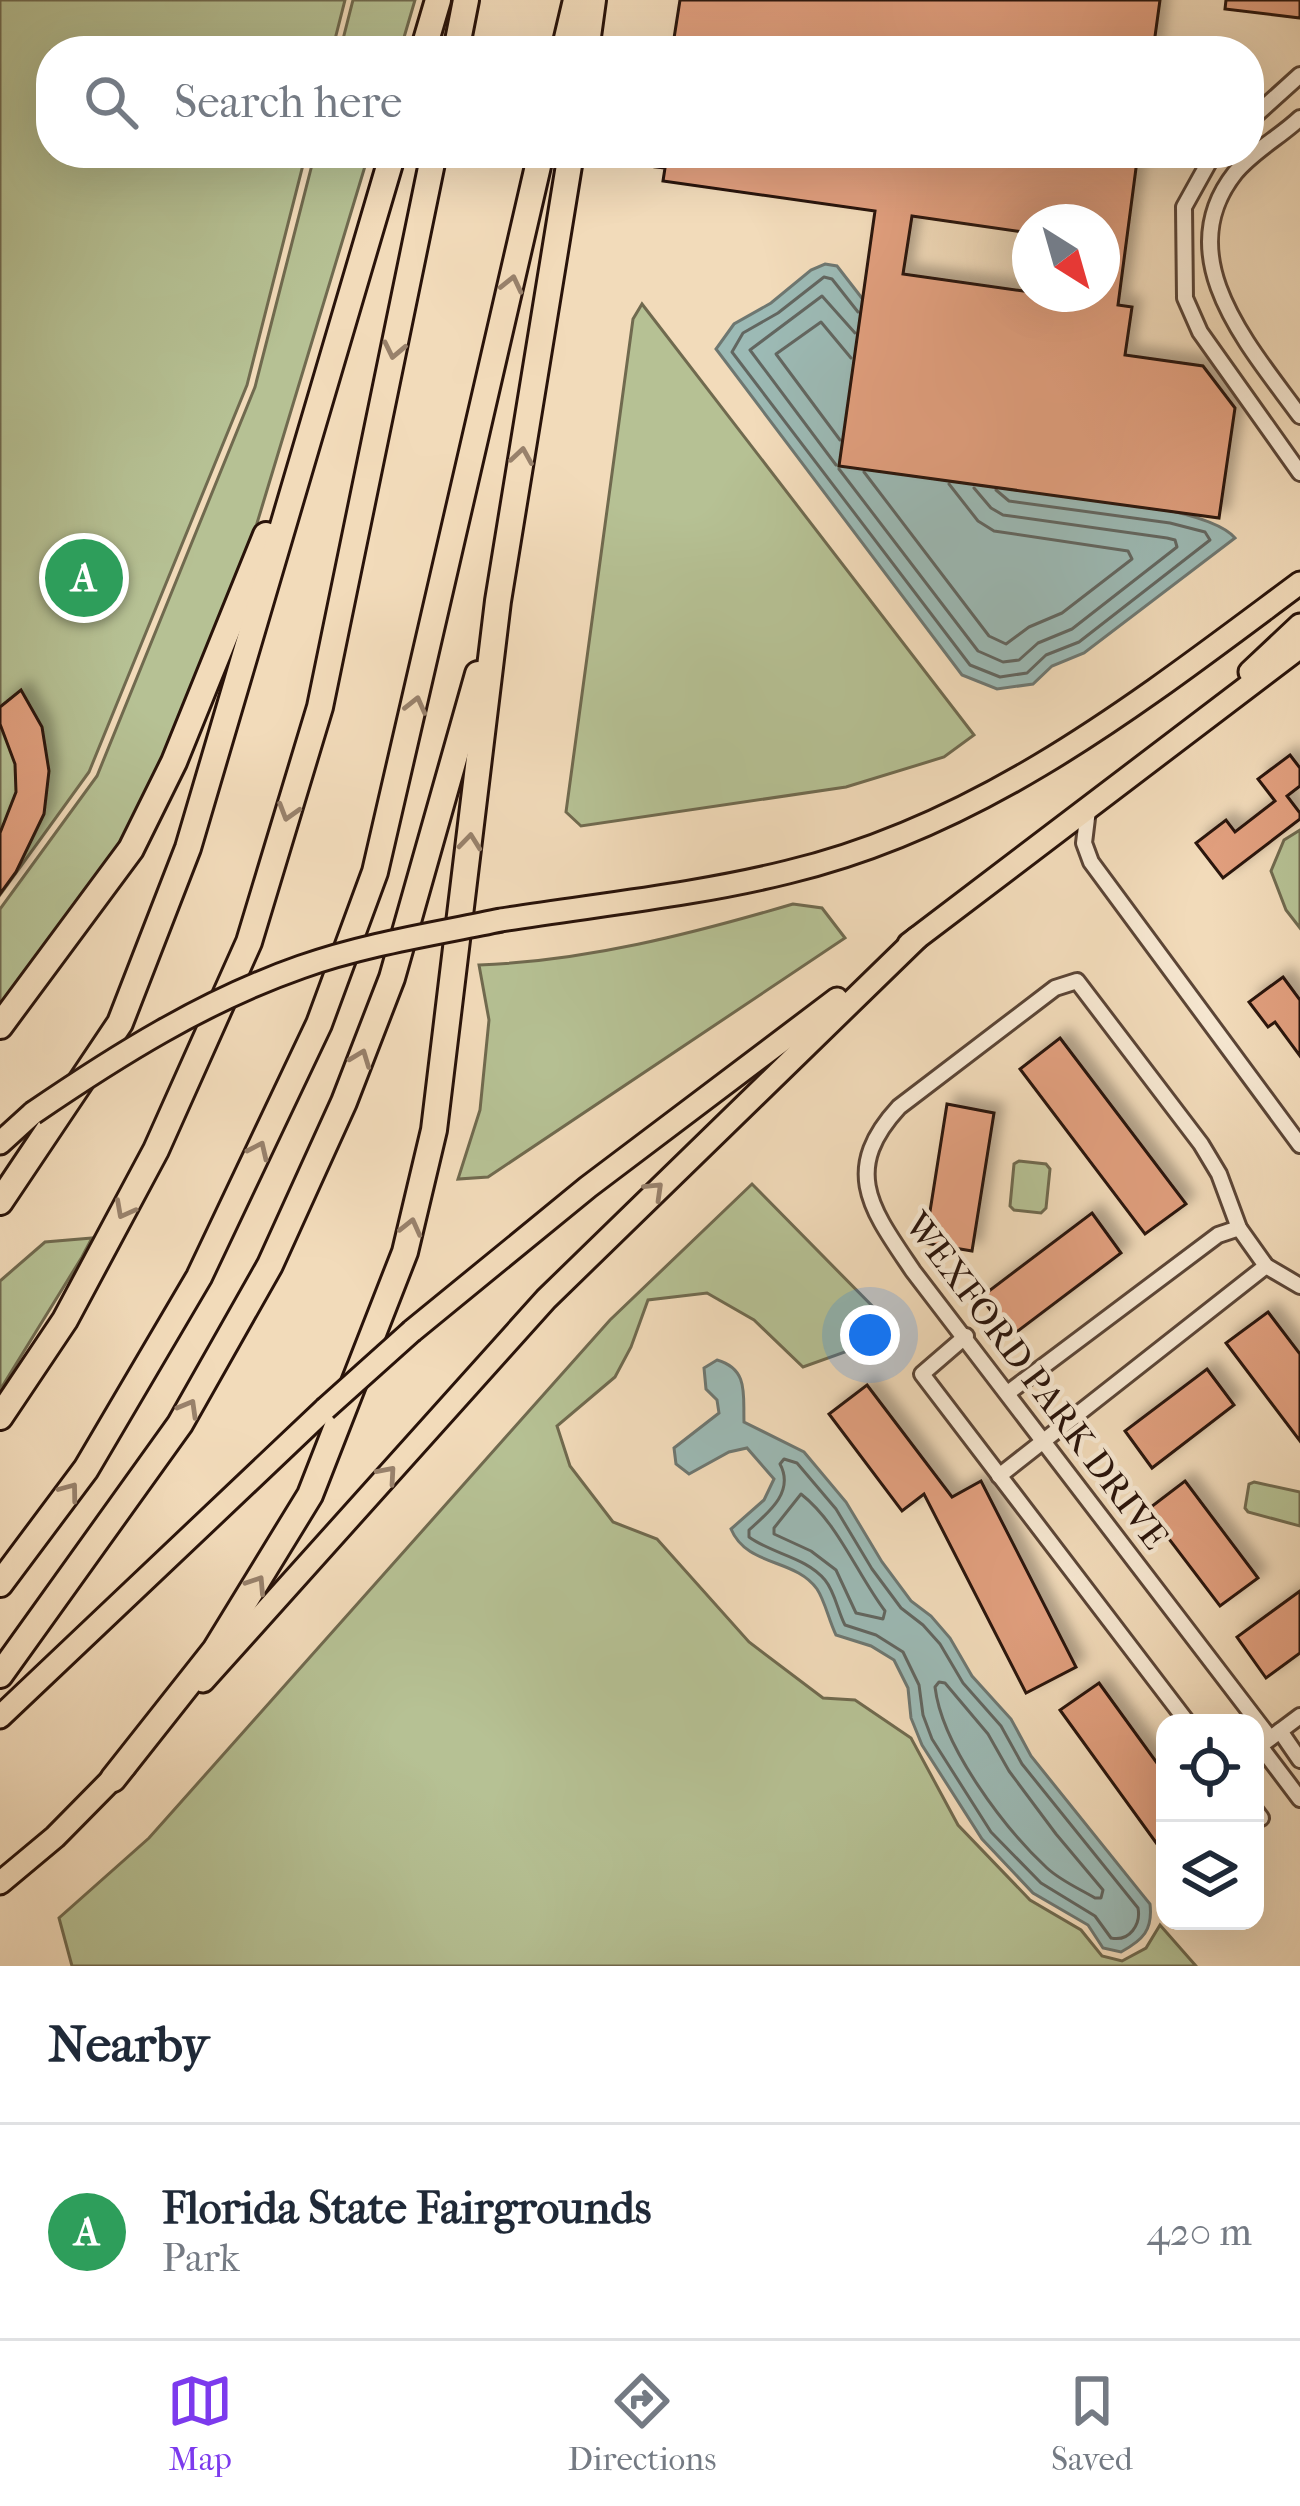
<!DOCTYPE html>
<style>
body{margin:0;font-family:"IM FELL French Canon",serif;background:#f2f2f3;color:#1f2937}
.controls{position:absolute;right:36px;bottom:36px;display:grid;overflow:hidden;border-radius:24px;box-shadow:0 12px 48px #0002}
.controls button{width:108px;height:108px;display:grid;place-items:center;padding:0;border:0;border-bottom:3px solid #e0e1e3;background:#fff;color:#1f2937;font:60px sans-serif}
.compass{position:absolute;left:1012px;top:204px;width:108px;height:108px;border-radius:50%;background:#fff;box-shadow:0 12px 48px #0002;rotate:143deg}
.you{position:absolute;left:870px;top:1335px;width:42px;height:42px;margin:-30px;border:9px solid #fff;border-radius:50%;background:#1a73e8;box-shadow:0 0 0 18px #1a73e833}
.badge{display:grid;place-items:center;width:78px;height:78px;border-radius:50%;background:#7c3aed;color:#fff;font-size:39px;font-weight:700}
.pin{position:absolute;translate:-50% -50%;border:6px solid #fff;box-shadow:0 3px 12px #0006}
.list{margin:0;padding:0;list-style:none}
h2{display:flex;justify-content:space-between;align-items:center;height:156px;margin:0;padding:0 48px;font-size:51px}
h2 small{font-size:39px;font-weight:400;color:#747a83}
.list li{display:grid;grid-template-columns:78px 1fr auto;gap:36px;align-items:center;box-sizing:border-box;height:216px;padding:0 48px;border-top:3px solid #e0e1e3}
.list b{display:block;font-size:45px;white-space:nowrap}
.list p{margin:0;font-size:39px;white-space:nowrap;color:#747a83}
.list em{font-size:39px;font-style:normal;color:#747a83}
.icon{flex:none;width:66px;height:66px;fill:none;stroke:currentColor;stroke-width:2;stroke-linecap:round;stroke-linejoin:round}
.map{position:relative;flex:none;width:1300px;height:1966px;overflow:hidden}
.search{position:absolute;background:#fff;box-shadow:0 12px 48px #0002;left:36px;right:36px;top:36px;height:132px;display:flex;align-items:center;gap:30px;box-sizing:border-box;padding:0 42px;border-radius:48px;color:#747a83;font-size:45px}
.sheet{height:372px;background:#fff}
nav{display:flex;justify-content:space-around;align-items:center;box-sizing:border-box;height:168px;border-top:3px solid #e0e1e3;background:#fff;font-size:33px;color:#747a83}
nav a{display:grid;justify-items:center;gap:6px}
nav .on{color:#7c3aed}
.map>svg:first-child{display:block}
.green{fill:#b6c194;stroke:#706a4f;stroke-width:3}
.water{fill:#9cbab5;stroke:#6e7771;stroke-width:3}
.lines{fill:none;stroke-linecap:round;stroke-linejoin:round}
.shore{stroke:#626660;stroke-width:3}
.building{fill:#e19f7e;stroke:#29130a;stroke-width:3;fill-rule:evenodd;filter:url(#shadow)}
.street-casing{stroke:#5b4536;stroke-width:20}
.primary-casing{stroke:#29130a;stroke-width:27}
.highway-casing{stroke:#29130a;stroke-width:30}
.street{stroke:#f7e8d2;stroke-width:14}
.primary{stroke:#f2dbba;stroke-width:21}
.highway{stroke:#f2dbba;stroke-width:24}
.primary-bridge-casing{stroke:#29130a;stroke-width:27;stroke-linecap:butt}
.primary-bridge{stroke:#f2dbba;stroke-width:21}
.oneway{stroke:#98816b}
.labels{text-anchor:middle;stroke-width:9;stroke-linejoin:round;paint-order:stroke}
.street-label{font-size:36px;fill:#29130a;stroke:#f7e8d2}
</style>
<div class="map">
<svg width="1300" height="1966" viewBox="0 0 1300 1966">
<defs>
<filter id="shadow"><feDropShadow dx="9" dy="-9" stdDeviation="6" flood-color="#0004"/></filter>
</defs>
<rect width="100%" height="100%" fill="#f2dbba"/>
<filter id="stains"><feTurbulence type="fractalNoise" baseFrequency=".00167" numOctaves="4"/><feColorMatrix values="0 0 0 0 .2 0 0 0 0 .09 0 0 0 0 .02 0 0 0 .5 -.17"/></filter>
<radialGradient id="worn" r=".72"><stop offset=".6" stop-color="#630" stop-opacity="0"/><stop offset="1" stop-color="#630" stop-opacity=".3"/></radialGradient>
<g class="green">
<path d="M0,0H345L332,51H51V153H306L247,385L89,772L0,895Z"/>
<path d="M353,0H415L400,51H340Z"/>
<path d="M315,153H369L248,553L165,757L123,843L0,1009V909L97,776L255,387Z"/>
<path d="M642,304L974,735L944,757L846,787L581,826L566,812L633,319Z"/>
<path d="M1300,830V928L1286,910L1271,871L1284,840Z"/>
<path d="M793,904L822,908L845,938L488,1177L458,1179L480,1110L489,1020L479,965C586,961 691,934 793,904Z"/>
<path d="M1019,1161L1046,1164L1050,1169L1046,1208L1041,1213L1014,1210L1010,1206L1014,1164Z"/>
<path d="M752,1184L884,1318L845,1352L803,1367L754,1320L707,1293L648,1300L631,1347L615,1377L557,1426L570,1466L613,1522L657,1539L749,1642L823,1698L855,1700L911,1738L958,1825L1030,1900L1081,1930L1102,1956L1122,1961L1146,1948L1160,1925L1196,1966H72L59,1918L149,1838L610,1320Z"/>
<path d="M92,1238L82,1257L0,1390V1281L45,1242Z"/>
<path d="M1254,1482L1300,1492V1526L1248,1512L1245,1508L1249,1484Z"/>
</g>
<g class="water">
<path d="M825,264L837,266L1010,489C1058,496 1206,504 1235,538L1084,653L1052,666L1033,684L997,689L962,675L716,349L734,324L771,303L811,270Z"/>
<path d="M717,1360C749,1369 743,1395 744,1422L804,1452L846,1502L882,1562L911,1601L931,1616L950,1638L972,1676L1011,1719L1031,1756L1150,1904C1153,1930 1143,1940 1121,1952L1103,1948L1088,1925L1033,1893L982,1839L922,1745L911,1718L908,1688L894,1660L871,1646L836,1635C829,1621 825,1601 817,1589C795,1558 747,1567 731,1529L764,1500L774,1479L747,1448L729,1452L689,1474L676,1464L674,1448L719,1413L717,1400L706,1389L704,1368Z"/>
</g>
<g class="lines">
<g class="shore">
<path d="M858,312L832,279L824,277L778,313L743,333L732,352L970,665L1000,677L1027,673L1046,655L1079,642L1210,540L1205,532L1170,523L1009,501L996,490"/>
<path d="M840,440L776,354L821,322L851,358"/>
<path d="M836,465L750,350L822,296L855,333"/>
<path d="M839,469L978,651L1003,662L1019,660L1038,643L1072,629L1177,547L1175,540L1167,538L1003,515L991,508L974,488"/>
<path d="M864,472L989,636L1006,644L1029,627L1062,613L1132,559L1128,551L994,531L978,521L949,484"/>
<path d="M784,1459L797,1463L836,1509L872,1569L901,1608L923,1625L940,1644L963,1683L1001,1726L1022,1764L1138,1908C1141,1924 1130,1942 1111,1938L1095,1916L1041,1883L991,1832L932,1739L923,1715L919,1685L903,1652L876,1635L845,1625C838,1612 835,1592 825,1580C806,1557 772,1554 749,1537V1530C768,1513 795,1492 780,1464Z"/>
<path d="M801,1494C838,1523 857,1574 885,1611L883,1619L856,1613L836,1570L811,1551L774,1534V1528Z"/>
<path d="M939,1682L945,1683L988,1734L1009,1771L1056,1834L1103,1890L1101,1898H1095C1080,1889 1061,1881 1047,1868C1004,1828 942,1746 935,1687Z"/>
</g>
</g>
<g class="building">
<path d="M680,0H1160L1153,51H672Z"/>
<path d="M1226,0H1300V18L1225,9Z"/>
<path d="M657,153H1138L1118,305L1132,307L1125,355L1203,366L1235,408L1219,518L839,466L875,211L663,181L665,168L655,167ZM912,216L1030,233V222H1102V294H1095L1094,301L903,274Z"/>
<path d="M21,690L42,727L49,771L44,814L16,872L0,894V833L16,792L15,764L0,724V707Z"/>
<path d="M1290,755L1300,768V786L1287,796L1300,813V819L1223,878L1196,843L1226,820L1235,832L1275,801L1258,779Z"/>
<path d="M1283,977L1300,1000V1056L1275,1022L1268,1027L1249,1002Z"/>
<path d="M1060,1038L1186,1204L1145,1234L1020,1069Z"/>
<path d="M947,1104L994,1113L972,1251L925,1243Z"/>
<path d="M1092,1213L1121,1253L1010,1337L981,1297Z"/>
<path d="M1268,1312L1300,1354V1441L1226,1343Z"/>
<path d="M1207,1369L1234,1405L1152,1468L1125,1431Z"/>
<path d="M867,1385L952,1497L981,1481L1076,1667L1026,1693L924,1494L902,1511L829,1414Z"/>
<path d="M1185,1481L1258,1578L1220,1606L1147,1510Z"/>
<path d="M1300,1591V1653L1266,1678L1237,1637Z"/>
<path d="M1099,1683L1165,1774V1855L1060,1710Z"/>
</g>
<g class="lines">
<defs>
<g id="street">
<path d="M1300,118C1280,137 1253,151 1235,173C1168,258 1251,348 1300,416"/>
<path d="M1249,121L1300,75"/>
<path d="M1214,153L1184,207L1185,298L1200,332L1300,473"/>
<path d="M1088,810L1084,843L1091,862L1300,1145"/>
<path d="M966,1336L922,1374L1188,1723"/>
<path d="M1009,1392L1218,1235L1239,1228"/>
<path d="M999,1476L1266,1266"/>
<path d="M1280,1731L1300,1760"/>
<path d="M1270,1738L913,1271C872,1210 840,1171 899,1107L1055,988L1077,981L1201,1144L1219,1174L1239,1228L1266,1266L1300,1286"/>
<path d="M1264,1743L1300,1716"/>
<path d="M1260,1746L1300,1799"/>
<path d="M1255,1810L1261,1818"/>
</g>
<g id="primary">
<path d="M1250,672L1300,625"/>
<path d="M501,920C595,905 696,895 788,872C985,825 1141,701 1300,583"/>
<path d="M909,944L1300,647"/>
<path d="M0,1143L33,1113"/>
<path d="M412,1331L588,1187L837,999"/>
<path d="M203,1681L546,1299L917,938"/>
<path d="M0,1717L325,1409"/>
<path d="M0,1883L55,1837L125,1766"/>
</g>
<g id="highway">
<path d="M423,51L438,0"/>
<path d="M456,51L466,0"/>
<path d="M564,51L576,0"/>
<path d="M586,51L593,0"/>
<path d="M0,1026L131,849L174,762L266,535"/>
<path d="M0,1202L120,1023L188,848L393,153"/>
<path d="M0,1417L65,1320L156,1150L249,942L320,707L434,153"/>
<path d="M0,1584L86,1469L199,1277L319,1024L375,872L541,153"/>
<path d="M0,1675L180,1424L270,1265L344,1102L392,978L478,674"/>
<path d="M113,1779L215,1650L310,1495L405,1252L434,1130L498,601L571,153"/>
</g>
</defs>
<use href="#street" class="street-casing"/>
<use href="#primary" class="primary-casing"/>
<use href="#highway" class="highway-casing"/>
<use href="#street" class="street"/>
<use href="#primary" class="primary"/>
<use href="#highway" class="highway"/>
<defs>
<g id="primary-bridge">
<path d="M33,1113C118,1055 204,1001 301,967C366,944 434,934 501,920"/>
<path d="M325,1409L412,1331"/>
</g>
</defs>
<use href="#primary-bridge" class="primary-bridge-casing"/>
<use href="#primary-bridge" class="primary-bridge"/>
</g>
<defs><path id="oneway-chevron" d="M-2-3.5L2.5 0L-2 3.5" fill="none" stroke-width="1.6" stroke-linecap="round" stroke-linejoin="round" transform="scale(3)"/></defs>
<g class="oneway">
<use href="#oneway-chevron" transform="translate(512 284) rotate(-77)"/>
<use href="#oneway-chevron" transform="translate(394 350) rotate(102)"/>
<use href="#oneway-chevron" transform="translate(522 456) rotate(-81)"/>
<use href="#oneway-chevron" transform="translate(416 705) rotate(-76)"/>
<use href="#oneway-chevron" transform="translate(288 812) rotate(107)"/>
<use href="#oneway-chevron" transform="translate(470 842) rotate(-84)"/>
<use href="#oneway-chevron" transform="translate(361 1058) rotate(-69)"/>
<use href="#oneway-chevron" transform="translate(259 1150) rotate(-65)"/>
<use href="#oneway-chevron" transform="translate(655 1190) rotate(-44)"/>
<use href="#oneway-chevron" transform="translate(124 1210) rotate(118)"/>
<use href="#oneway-chevron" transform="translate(411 1227) rotate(-76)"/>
<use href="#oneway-chevron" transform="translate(189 1408) rotate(-60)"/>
<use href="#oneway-chevron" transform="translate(388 1474) rotate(-49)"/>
<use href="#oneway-chevron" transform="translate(70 1491) rotate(-53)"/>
<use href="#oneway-chevron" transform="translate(257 1584) rotate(-57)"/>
</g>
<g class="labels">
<g class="street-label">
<text transform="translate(1037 1380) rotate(53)" y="13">WEXFORD PARK DRIVE</text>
</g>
</g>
<rect width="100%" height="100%" filter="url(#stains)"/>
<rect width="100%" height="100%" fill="url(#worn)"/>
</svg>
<div class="controls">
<button><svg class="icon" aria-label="locate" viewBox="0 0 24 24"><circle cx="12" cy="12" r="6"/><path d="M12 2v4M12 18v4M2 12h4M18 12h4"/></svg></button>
<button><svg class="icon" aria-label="layers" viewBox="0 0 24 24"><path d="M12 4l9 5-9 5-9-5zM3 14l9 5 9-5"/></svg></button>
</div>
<svg class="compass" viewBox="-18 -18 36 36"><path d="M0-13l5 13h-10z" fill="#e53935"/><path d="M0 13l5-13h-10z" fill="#747a83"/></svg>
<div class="you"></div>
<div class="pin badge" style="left:84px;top:578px;background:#2e9e5b">A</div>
<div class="search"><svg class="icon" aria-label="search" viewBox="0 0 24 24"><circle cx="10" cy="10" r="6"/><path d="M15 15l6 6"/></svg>Search here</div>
</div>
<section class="sheet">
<h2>Nearby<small></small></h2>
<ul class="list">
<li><span class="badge" style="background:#2e9e5b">A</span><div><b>Florida State Fairgrounds</b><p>Park</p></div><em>420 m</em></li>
</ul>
</section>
<nav>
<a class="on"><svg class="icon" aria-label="map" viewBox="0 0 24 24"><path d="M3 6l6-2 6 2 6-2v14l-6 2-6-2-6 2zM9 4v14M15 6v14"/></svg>Map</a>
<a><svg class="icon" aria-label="directions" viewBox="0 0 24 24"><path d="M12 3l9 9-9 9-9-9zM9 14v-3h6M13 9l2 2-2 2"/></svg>Directions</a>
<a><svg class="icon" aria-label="saved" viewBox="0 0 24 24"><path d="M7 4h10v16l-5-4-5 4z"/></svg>Saved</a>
</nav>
